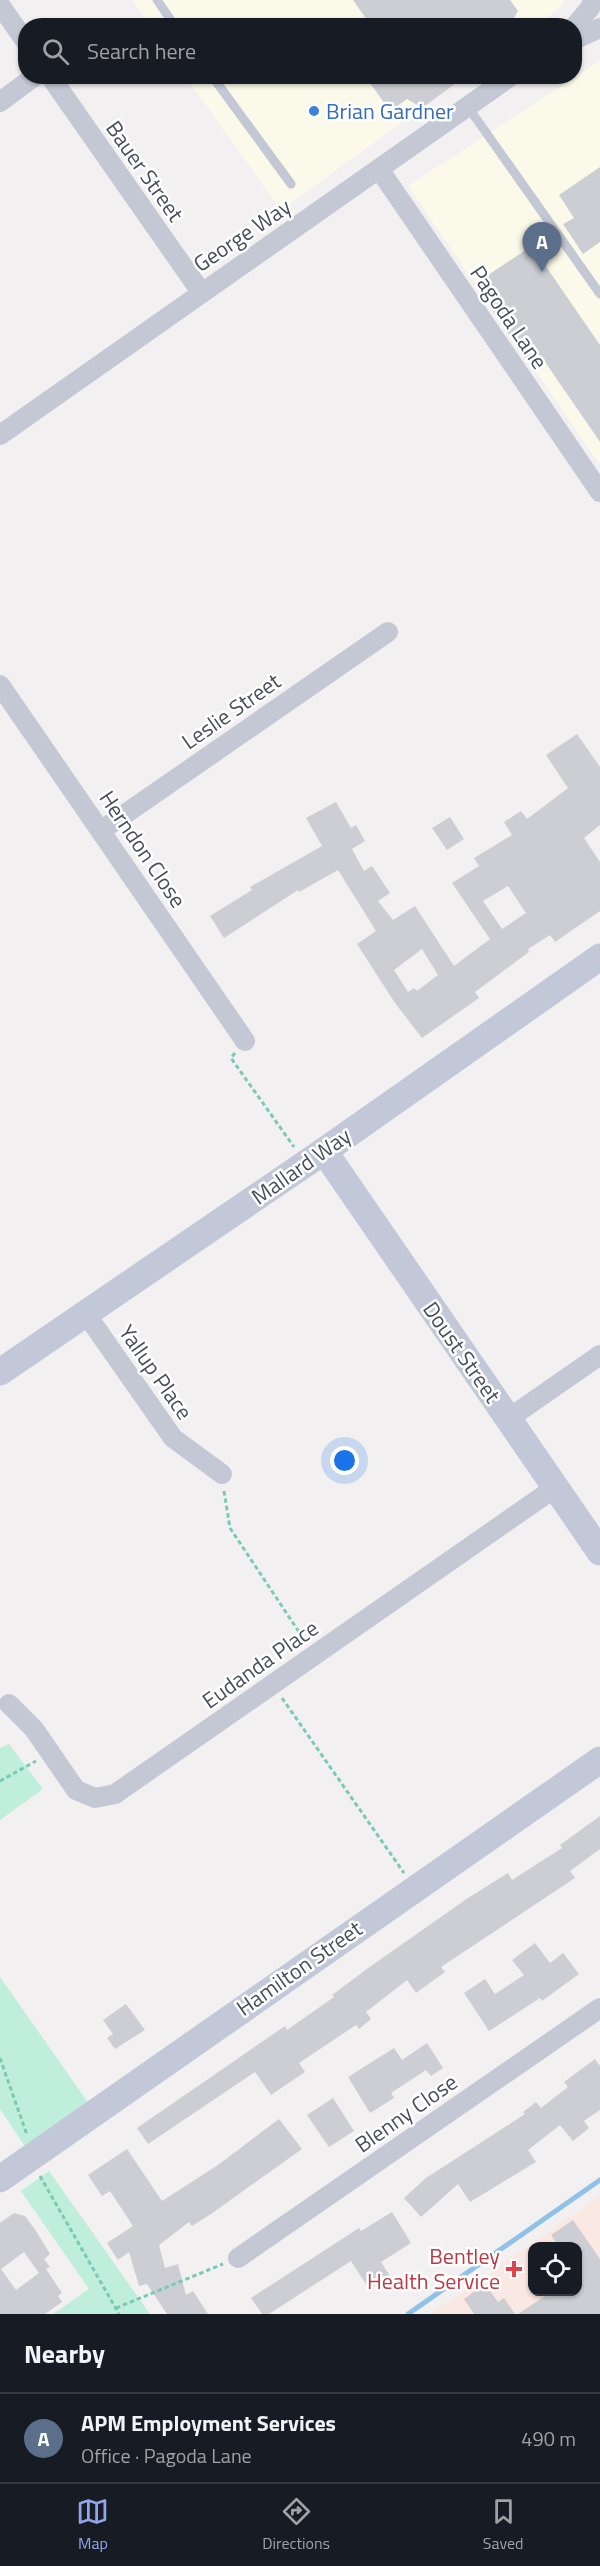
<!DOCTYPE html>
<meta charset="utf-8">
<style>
body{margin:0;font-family:"Titillium Web",sans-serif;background:#20242c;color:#f1f3f6}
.controls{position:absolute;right:18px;bottom:18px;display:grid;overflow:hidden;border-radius:12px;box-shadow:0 2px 4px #0004}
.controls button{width:54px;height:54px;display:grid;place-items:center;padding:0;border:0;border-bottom:2px solid #363941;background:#171b24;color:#f1f3f6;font:30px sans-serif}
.you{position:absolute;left:345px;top:1461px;width:21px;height:21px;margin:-15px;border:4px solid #fff;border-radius:50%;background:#1a73e8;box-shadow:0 0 0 9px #1a73e833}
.badge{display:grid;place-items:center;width:39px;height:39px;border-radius:50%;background:#93a5ea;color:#fff;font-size:20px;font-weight:700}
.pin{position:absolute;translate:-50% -50px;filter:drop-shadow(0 2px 3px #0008)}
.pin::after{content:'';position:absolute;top:32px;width:21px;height:18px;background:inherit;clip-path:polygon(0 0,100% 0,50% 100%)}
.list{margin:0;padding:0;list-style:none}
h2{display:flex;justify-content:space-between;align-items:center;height:78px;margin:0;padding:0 24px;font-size:26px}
h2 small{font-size:20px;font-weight:400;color:#9ea1a6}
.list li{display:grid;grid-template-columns:39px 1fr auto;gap:18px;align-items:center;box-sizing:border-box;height:90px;padding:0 24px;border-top:2px solid #363941}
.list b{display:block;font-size:22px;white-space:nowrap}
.list p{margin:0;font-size:20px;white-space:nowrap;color:#9ea1a6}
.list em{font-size:20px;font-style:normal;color:#9ea1a6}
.icon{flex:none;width:33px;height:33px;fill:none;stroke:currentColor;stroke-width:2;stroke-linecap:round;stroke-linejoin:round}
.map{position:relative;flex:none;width:600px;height:2314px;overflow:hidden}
.search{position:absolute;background:#171b24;box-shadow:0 2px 4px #0004;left:18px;right:18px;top:18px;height:66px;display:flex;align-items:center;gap:15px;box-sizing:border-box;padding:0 21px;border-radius:24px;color:#9ea1a6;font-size:22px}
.sheet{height:168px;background:#171b24}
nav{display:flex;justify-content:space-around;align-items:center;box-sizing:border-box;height:84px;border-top:2px solid #363941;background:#171b24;font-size:16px;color:#9ea1a6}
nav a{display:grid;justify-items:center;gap:3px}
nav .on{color:#93a5ea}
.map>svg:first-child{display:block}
.commercial{fill:#fbfaea}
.medical{fill:#fae9e2;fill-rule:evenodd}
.green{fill:#c0eedc}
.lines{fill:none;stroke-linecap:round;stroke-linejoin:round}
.stream{stroke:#8fc1e9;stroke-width:5}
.building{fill:#cdced4;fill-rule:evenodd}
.path{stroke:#79cab5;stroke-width:3;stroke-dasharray:4.5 3;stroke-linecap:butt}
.lane{stroke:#c4c8d4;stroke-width:9}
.street{stroke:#c4c8d4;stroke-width:20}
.secondary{stroke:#c3c8d8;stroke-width:27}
.shop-dot{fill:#3f7fe0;stroke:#fff;stroke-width:2}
.health-dot{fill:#e0444e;stroke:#fff;stroke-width:2}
.labels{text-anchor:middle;stroke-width:5;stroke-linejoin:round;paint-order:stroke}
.shop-label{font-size:22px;fill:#366cbe;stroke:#fff;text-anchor:start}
.street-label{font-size:22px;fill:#484e5c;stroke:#fff}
.health-label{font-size:22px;fill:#be3a42;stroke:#fff;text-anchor:end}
</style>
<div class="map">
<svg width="600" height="2314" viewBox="0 0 600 2314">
<rect width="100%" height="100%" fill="#f2f0f0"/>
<g class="commercial">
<path d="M132,0H565L561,7L535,26L150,25Z"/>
<path d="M600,61V465L408,186Z"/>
<path d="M186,77H465L281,210Z"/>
</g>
<path class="medical" d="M600,2196V2314H430ZM532,2246H578V2292H532Z"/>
<g class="green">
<path d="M9,1744L43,1789L0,1820V1748Z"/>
<path d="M0,1977L89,2104L26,2148L0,2109Z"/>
<path d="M49,2171L150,2314H53L89,2289L21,2191Z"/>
</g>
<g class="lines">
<path class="stream" d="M408,2314L600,2180"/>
</g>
<g class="building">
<path d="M353,0H510L518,11L509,26H371Z"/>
<path d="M365,76H466L422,108L407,99L390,111Z"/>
<path d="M600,167V242L583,254L563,224L574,218L559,195Z"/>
<path d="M532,246L600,345V442L543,359L531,367L482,295L492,288L485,277Z"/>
<path d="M577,734L600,767V825L584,838L600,862V911L555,942L550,935L528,949L529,952L475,992L479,998L422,1038L395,1003L357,944L376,931L338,870L299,892L298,890L224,938L210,916L252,890L250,887L322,846L306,818L336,802L351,828L356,825L365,841L352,849L364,871L372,866L390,893L378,901L393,920L415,906L454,966L490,939L452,883L479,866L474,858L512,835L504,822L521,811L527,819L568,788L546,755ZM508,886L526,913L502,929L483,901ZM422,949L438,975L417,991L414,988L408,992L394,970Z"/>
<path d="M450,817L464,839L447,850L432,828Z"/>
<path d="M600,1816V1849L570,1871L575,1878L441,1967L445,1972L416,1993L407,1980L366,2012L371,2019L359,2029L356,2025L299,2063L305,2072L271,2095L255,2072L148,2144L137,2128L285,2026L287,2030L334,1997L332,1995L371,1966L468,1898L508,1873L512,1880L562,1848L560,1845Z"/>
<path d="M535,1943L550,1963L563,1953L579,1974L542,2001L540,1998L489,2031L464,1993L485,1979L495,1994L524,1975L512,1960Z"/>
<path d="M126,2004L145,2030L115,2049L107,2038L113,2034L103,2020Z"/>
<path d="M427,2043L443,2068L431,2076L426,2070L391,2093L394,2098L370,2113L348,2077L394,2048L402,2060Z"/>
<path d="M595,2059L600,2066V2110L584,2121L589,2128L573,2141L560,2125L528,2150L536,2162L470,2202L458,2184L421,2217L404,2198L426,2178L525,2114L523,2112L536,2102L541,2108L568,2087L564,2082Z"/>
<path d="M333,2098L354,2131L329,2147L307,2115Z"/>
<path d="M279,2119L302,2149L211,2214L192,2226L189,2222L159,2245L165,2268L178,2264L186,2295L193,2291L208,2314H167L147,2284L139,2286L129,2252L118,2260L107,2243L133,2226L110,2191L102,2196L88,2175L127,2149L162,2201L218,2165Z"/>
<path d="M392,2212L411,2243L381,2262L390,2276L369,2289L351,2261L269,2314H262L251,2298L359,2228L361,2231Z"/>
<path d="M14,2213L25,2216L36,2231L50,2254L44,2259L50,2267L46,2269L62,2293L58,2296L62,2302L45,2314H0V2223ZM24,2252L39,2273L16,2290L1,2269Z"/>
<path d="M573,2220L600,2259V2314H518L551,2292H578V2247H559L551,2235Z"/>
<path d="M485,2284L498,2302L504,2298L515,2314H474L464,2299Z"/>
</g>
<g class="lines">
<g class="path">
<path d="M235,1053L231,1058L294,1147"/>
<path d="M224,1491L230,1528L305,1641"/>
<path d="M282,1698L404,1873"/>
<path d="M0,1781L36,1761"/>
<path d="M0,2058L27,2135"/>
<path d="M40,2176L119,2314"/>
<path d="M116,2308L223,2264"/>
</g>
<g class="lane">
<path d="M157,0L175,26"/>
<path d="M212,76L291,184"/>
<path d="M468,107L600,294"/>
</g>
<g class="street">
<path d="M0,5L26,42"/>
<path d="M574,27L590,8L593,0"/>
<path d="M574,40L600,28"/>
<path d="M50,76L201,292"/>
<path d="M0,102L35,76"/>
<path d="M379,169L600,492"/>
<path d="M0,435L511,76"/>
<path d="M0,685L245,1041"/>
<path d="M102,830L388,632"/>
<path d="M86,1314L173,1438L222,1474"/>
<path d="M508,1419L600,1355"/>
<path d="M9,1704L34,1729L76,1790L95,1798L115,1794L556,1487"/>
<path d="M238,2258L600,2008"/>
</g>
<g class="secondary">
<path d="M324,1151L600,1552"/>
<path d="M0,1372L324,1151L600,957"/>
<path d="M0,2179L600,1760"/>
</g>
</g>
<circle class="shop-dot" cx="314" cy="111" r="6"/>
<path class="health-dot" d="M511 2260h6v6h6v6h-6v6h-6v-6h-6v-6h6z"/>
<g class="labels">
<g class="shop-label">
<text x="326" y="119">Brian Gardner</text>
</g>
<g class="street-label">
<text transform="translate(145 171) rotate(55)" y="8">Bauer Street</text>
<text transform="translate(242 235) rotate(-34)" y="8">George Way</text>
<text transform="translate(509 317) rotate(56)" y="8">Pagoda Lane</text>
<text transform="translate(231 711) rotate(-35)" y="8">Leslie Street</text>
<text transform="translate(143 849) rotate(56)" y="8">Herndon Close</text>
<text transform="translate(301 1166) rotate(-35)" y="8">Mallard Way</text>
<text transform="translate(462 1352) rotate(55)" y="8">Doust Street</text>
<text transform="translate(156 1372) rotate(55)" y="8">Yallup Place</text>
<text transform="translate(260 1664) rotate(-35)" y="8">Eudanda Place</text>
<text transform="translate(299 1968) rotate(-35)" y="8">Hamilton Street</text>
<text transform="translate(406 2113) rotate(-35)" y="8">Blenny Close</text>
</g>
<g class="health-label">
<text x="500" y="2264">Bentley<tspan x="500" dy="25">Health Service</tspan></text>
</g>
</g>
</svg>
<div class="controls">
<button><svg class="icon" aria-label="locate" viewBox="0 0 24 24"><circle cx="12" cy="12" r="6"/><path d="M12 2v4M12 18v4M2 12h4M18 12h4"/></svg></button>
</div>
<div class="you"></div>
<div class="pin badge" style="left:542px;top:272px;background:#5c6f8a">A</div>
<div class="search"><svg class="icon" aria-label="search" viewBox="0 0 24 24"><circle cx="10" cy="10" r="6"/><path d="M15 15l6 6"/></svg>Search here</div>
</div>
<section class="sheet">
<h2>Nearby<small></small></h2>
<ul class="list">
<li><span class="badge" style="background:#5c6f8a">A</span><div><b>APM Employment Services</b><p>Office · Pagoda Lane</p></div><em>490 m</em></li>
</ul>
</section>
<nav>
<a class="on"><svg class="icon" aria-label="map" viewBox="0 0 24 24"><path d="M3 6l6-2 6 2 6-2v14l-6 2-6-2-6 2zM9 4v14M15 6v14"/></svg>Map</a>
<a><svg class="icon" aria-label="directions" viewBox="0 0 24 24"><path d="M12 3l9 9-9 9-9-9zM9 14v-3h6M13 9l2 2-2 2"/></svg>Directions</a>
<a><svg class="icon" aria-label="saved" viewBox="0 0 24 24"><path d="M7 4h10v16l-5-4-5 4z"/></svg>Saved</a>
</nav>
